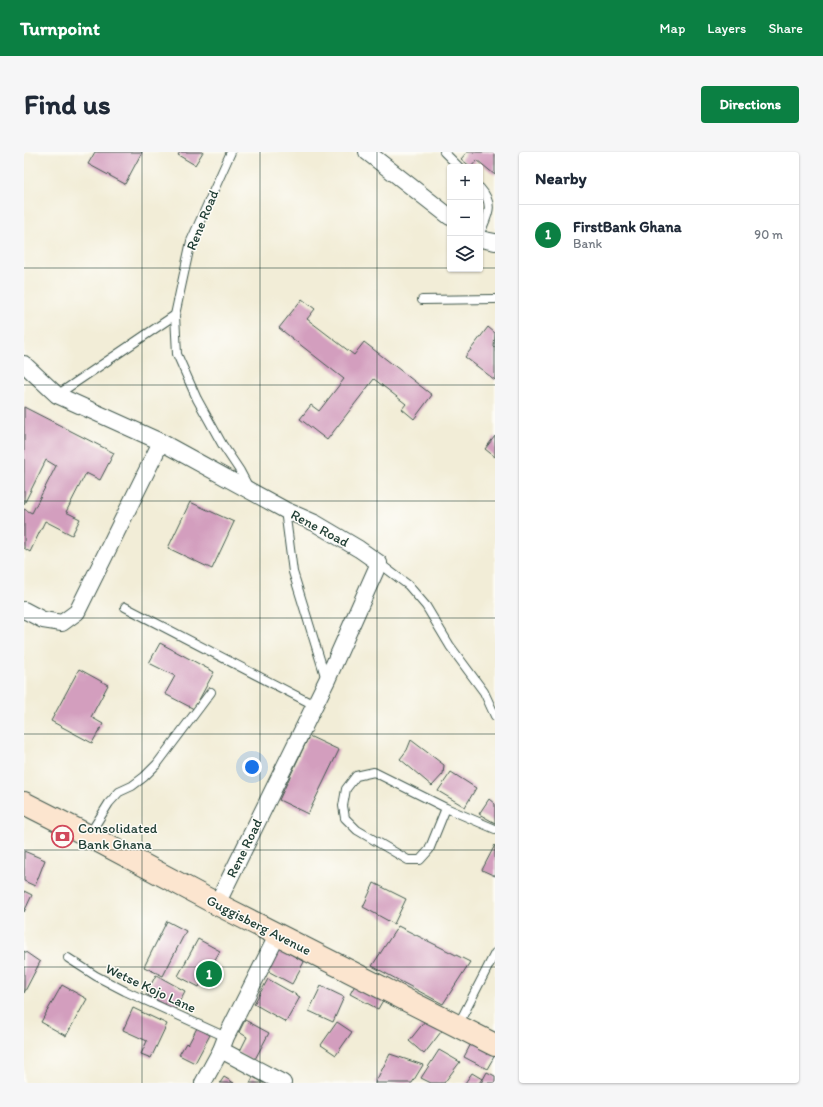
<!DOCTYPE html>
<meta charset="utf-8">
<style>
body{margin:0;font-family:Itim,sans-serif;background:#f6f6f7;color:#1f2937}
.controls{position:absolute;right:12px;top:12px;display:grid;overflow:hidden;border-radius:4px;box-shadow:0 1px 3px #0004}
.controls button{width:36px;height:36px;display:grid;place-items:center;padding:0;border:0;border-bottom:1px solid #e0e1e3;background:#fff;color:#1f2937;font:20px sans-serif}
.you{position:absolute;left:228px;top:615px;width:14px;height:14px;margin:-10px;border:3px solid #fff;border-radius:50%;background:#1a73e8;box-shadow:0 0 0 6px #1a73e833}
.badge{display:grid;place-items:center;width:26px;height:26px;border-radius:50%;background:#0b8043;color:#fff;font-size:13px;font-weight:700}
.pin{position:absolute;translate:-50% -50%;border:2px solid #fff;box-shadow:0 1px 4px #0006}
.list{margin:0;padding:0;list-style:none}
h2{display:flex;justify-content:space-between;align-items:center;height:52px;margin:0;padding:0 16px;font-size:17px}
h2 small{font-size:13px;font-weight:400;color:#747a83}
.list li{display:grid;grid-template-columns:26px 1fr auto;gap:12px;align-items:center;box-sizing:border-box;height:60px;padding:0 16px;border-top:1px solid #e0e1e3}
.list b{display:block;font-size:15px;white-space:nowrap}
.list p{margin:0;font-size:13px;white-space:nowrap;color:#747a83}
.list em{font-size:13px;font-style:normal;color:#747a83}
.icon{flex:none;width:22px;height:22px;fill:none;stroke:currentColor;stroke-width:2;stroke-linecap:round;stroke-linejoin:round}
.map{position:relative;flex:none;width:471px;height:931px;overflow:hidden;border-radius:4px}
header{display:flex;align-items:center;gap:24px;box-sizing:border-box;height:56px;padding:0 20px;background:#0b8043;color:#fff}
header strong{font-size:19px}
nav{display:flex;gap:22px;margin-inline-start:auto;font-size:14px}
.intro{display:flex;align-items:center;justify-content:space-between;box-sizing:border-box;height:96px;padding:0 24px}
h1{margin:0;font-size:28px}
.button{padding:10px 18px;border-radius:4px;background:#0b8043;color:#fff;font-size:14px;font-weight:700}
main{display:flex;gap:24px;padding:0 24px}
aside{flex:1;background:#fff;border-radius:4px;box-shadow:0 1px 3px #0004}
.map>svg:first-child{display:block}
.building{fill:#d39ebe}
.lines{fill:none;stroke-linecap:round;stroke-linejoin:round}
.service-casing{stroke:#3f574c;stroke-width:10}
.minor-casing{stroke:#3f574c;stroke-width:18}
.secondary-casing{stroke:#3f574c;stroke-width:24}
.service{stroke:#fff;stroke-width:8}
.minor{stroke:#fff;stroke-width:16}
.secondary{stroke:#fce5cf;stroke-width:22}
.grid{fill:none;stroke:#1f3d34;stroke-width:1;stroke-opacity:0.55}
.labels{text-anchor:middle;stroke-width:3;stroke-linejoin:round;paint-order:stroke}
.street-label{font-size:14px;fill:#1f3d34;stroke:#fdfcf7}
.poi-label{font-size:14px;fill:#1f3d34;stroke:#fdfcf7;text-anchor:start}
</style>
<header>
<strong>Turnpoint</strong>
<nav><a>Map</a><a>Layers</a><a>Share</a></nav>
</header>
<div class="intro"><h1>Find us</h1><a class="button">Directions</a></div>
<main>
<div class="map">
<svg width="471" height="931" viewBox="0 0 471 931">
<rect width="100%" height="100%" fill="#fdfcf7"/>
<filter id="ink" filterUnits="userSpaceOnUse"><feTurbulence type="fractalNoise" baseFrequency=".025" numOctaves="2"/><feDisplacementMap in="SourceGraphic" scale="8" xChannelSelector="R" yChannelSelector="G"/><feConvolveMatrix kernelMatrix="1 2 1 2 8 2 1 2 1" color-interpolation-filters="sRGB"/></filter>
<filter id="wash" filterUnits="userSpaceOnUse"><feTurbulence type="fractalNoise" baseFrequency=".012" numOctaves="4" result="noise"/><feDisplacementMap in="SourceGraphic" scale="16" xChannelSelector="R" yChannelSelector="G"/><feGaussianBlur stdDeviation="0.9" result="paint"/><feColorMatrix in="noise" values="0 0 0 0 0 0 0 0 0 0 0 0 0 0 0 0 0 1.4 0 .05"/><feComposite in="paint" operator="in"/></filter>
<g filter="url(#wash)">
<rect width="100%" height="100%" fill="#f2edd7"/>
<g id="blocks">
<g class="building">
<path d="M71,0H118L101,32L64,12Z"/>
<path d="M156,0H179L171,13L154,3Z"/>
<path d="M443,0H471V23L453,8L447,15L437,7Z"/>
<path d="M278,147L291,157L283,167L330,203L340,190L408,243L390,267L378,257L382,252L350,227L303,288L276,267L287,253L295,259L320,227L255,176Z"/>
<path d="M464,175L471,181L470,195L471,196V228L441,205Z"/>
<path d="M0,255L90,301L76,328L62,321L42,360L56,367L48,383L21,369L6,400L0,396V357L8,361L32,314L22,308L0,352Z"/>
<path d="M471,284V305L461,297Z"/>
<path d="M166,350L210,370L188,417L144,396Z"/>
<path d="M136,491L190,520L170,557L141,542L151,524L125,511Z"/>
<path d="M55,517L84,533L67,565L79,572L68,591L27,569Z"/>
<path d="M285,584L315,598L284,662L255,648Z"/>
<path d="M387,588L420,613L419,622L408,634L376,607L383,598Z"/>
<path d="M427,620L452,636L441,655L414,639Z"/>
<path d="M465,647L471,652V671L455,662Z"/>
<path d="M471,693V724L458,718Z"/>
<path d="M0,699L21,708L11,734L0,729Z"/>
<path d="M350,731L382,747L370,772L339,755Z"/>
<path d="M0,739L8,743L0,760Z"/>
<path d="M143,769L162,779L139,824L120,815Z"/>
<path d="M374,774L446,810L419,852L348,814Z"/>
<path d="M174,787L196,799L175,835L154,824Z"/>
<path d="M255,795L280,810L268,832L242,818Z"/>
<path d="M0,799L16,810L0,841Z"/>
<path d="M132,823L161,839L151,858L122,842Z"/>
<path d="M244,827L276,845L262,870L230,852Z"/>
<path d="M334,828L362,843L354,857L326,842Z"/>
<path d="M38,833L63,847L42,884L17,870Z"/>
<path d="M297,834L320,845L309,870L285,859Z"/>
<path d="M109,856L143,872L127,906L117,902L123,889L99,878Z"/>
<path d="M405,864L420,876L400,902L385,889Z"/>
<path d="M221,868L245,881L230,909L215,901L223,885L215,880Z"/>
<path d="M313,870L328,880L312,903L297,893Z"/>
<path d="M173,876L186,883L171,911L155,903L162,891L164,893Z"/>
<path d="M450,886L471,903L463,917L440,905Z"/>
<path d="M415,898L436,910L420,931H407L397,926Z"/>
<path d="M366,902L399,913L388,931H351Z"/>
<path d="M463,920L471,924V931H457Z"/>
<path d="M448,921L458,927L455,931H441Z"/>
<path d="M244,924L256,931H226L229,925L240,931Z"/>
<path d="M200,925L210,931H196Z"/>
</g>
</g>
</g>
<g filter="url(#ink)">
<use href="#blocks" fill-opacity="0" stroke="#3f574c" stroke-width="1"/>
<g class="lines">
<defs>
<g id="service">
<path d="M207,0L167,89L151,163L153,202L173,247L198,292L216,319L225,336"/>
<path d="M420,0L435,15"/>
<path d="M456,36C471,53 464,62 456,81"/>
<path d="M398,148L471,147"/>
<path d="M33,243L151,163"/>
<path d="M261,358L269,420L302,527"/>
<path d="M355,411L384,433L402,454L426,494L460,540L471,564"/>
<path d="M101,455L290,553"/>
<path d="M422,656L405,698L396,708H384L333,678L321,666L319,654L322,637L332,624L350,620L422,656L471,677"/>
<path d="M65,683L85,651L95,640L108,634L120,625L133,612L187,540"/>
<path d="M44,806L72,824L101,839L202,885"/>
<path d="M434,873L471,801"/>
</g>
<g id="minor">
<path d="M343,0L426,65"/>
<path d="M456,87L471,90"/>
<path d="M0,212L33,243L137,290L261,358L291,371L335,397L355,411L303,528L193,752"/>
<path d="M0,458L19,468L38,471L53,460L137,290"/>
<path d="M197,898L259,931"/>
<path d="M179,931L197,898L202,885L254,782"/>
</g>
<path id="secondary" d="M0,651L65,684L193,752L471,893"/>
</defs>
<use href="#service" class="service-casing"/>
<use href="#minor" class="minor-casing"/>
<use href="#secondary" class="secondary-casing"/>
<use href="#service" class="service"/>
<use href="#minor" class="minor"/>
<use href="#secondary" class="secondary"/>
</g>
</g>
<path class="grid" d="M118,0V931M236,0V931M353,0V931M0,116H426M456,116H471M0,233H471M0,349H471M0,466H471M0,582H471M0,698H471M0,815H471"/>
<defs>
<symbol id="bank-ring" viewBox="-11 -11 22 22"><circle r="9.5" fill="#fdfcf7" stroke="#d1495b" stroke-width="1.5"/><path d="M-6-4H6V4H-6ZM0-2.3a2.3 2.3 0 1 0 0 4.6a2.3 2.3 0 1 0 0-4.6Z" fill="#d1495b"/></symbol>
</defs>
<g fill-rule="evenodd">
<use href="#bank-ring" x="26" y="672" width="25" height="25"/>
</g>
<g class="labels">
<g class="street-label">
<text transform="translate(178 68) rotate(-68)" y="5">Rene Road</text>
<text transform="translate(296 376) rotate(28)" y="5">Rene Road</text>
<text transform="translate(220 696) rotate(-64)" y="5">Rene Road</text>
<text transform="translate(235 773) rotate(27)" y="5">Guggisberg Avenue</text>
<text transform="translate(127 836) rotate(25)" y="5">Wetse Kojo Lane</text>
</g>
<g class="poi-label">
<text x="54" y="681">Consolidated<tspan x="54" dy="16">Bank Ghana</tspan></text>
</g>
</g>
</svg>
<div class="controls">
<button>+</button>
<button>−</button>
<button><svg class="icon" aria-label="layers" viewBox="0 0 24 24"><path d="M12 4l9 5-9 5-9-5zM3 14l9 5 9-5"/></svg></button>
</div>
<div class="you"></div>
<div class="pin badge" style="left:185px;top:822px">1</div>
</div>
<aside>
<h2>Nearby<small></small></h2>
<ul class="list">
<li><span class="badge">1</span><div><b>FirstBank Ghana</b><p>Bank</p></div><em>90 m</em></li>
</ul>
</aside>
</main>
